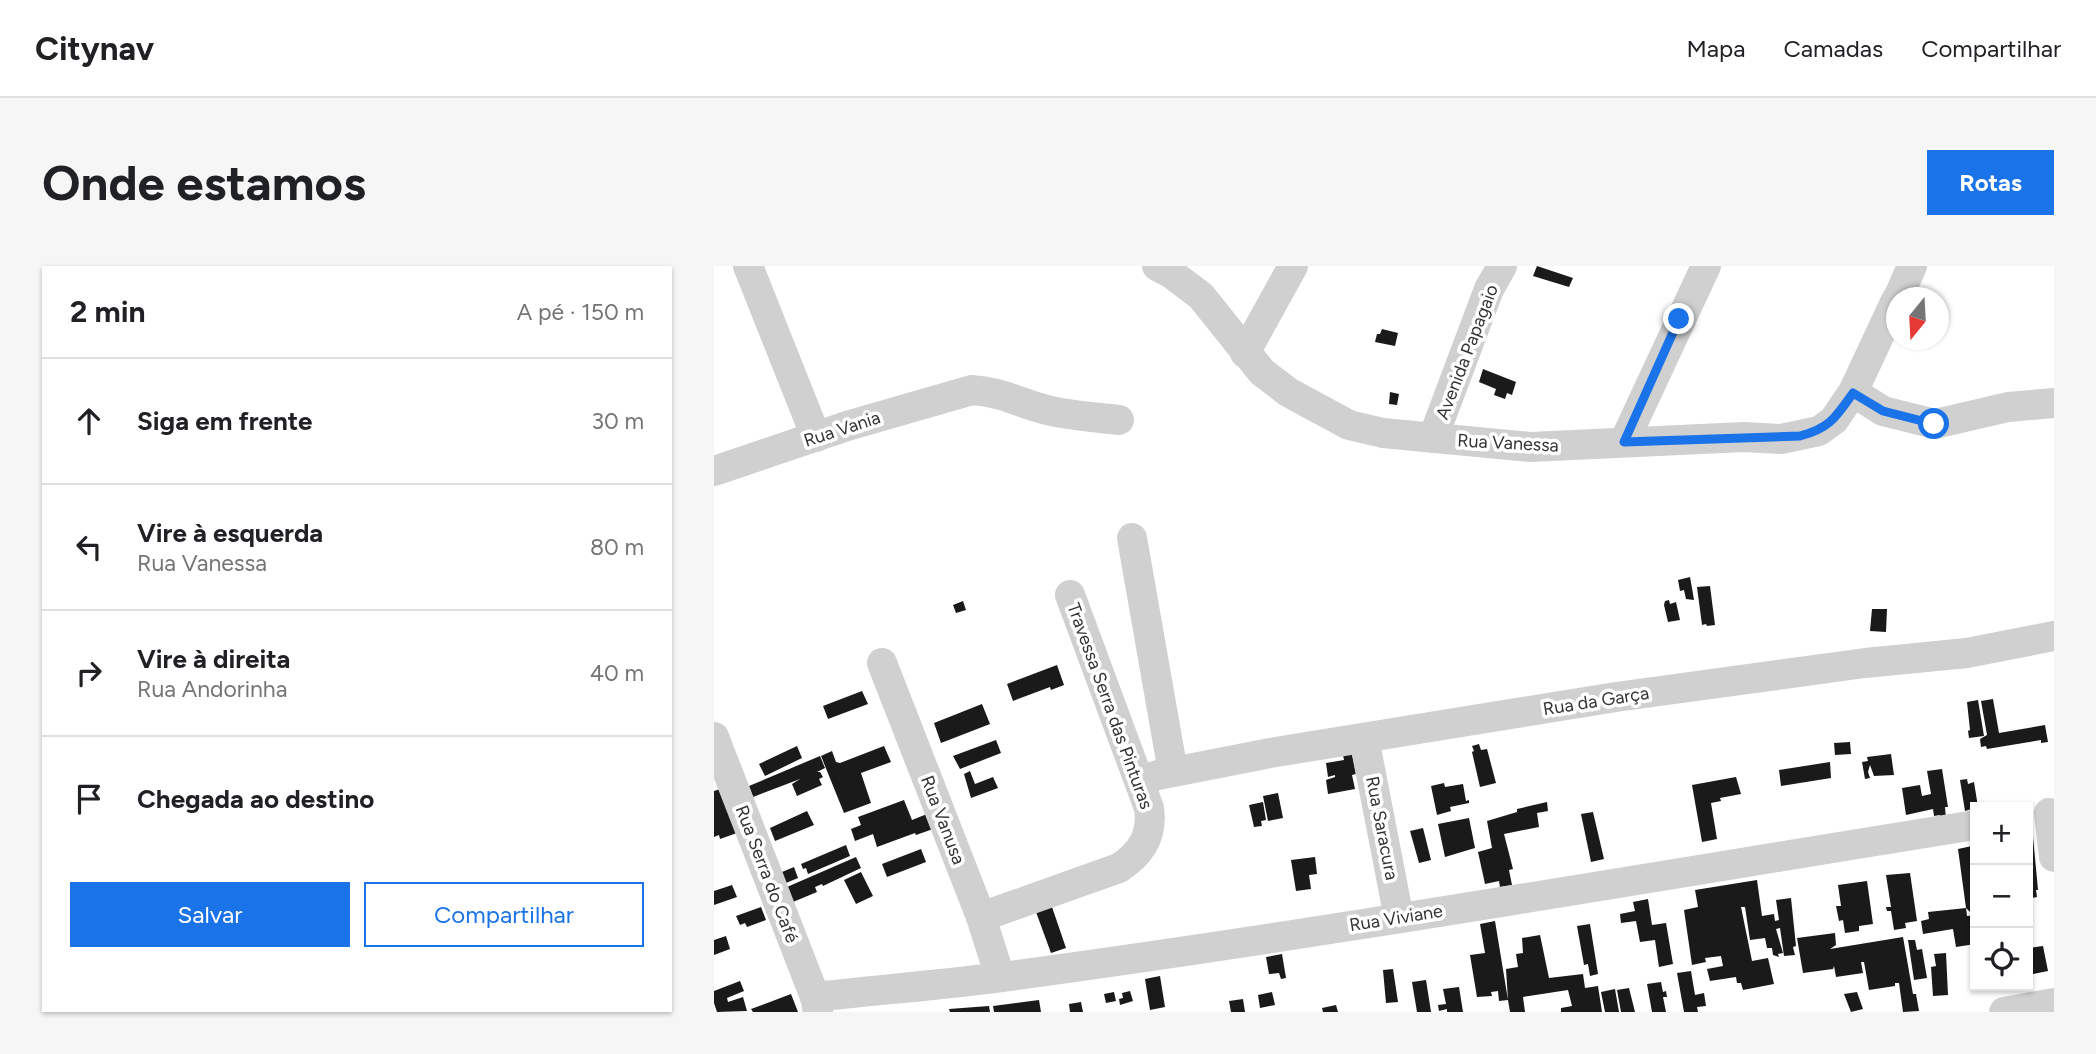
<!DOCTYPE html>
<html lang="pt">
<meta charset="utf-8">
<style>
body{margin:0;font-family:Figtree,sans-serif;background:#f6f6f6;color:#202124}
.controls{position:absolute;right:21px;bottom:21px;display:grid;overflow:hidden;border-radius:0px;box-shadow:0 2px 5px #0004}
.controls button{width:63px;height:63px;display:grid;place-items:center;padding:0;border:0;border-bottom:2px solid #e0e0e0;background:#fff;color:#202124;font:35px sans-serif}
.compass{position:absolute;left:1172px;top:21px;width:63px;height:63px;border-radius:50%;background:#fff;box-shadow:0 2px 5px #0004;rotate:198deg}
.stop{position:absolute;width:21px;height:21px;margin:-16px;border:5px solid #1a73e8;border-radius:50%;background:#fff}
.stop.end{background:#1a73e8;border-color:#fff;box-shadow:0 2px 7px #0008}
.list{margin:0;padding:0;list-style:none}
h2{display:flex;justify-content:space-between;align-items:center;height:91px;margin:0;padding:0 28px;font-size:30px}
h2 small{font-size:23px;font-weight:400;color:#757577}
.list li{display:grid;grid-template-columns:46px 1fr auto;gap:21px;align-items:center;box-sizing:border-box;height:126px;padding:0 28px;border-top:2px solid #e0e0e0}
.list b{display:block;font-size:26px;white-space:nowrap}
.list p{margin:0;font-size:23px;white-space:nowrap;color:#757577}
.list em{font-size:23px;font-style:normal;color:#757577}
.actions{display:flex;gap:14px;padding:21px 28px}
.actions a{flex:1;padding:16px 0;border:2px solid #1a73e8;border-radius:0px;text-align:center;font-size:24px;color:#1a73e8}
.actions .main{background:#1a73e8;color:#fff}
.icon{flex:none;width:38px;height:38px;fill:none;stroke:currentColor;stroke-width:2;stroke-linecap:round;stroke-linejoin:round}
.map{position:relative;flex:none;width:1340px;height:746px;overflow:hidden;border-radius:0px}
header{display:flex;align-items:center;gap:42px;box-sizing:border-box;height:98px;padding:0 35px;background:#fff;border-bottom:2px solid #e0e0e0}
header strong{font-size:33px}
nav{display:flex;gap:38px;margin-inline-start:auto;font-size:24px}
.intro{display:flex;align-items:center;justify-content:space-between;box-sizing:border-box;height:168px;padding:0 42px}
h1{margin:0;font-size:49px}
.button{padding:18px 32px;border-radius:0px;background:#1a73e8;color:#fff;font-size:24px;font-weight:700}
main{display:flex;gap:42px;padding:0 42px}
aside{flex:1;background:#fff;border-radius:0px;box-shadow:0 2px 5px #0004}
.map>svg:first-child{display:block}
.building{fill:#1a1a1a}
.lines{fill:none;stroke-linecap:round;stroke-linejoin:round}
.minor{stroke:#d0d0d0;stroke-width:30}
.route{stroke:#1a73e8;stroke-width:9}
.labels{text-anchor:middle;stroke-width:7;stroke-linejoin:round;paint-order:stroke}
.street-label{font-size:18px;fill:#333;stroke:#fff}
</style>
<header>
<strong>Citynav</strong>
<nav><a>Mapa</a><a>Camadas</a><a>Compartilhar</a></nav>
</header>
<div class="intro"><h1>Onde estamos</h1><a class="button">Rotas</a></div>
<main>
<aside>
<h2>2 min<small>A pé · 150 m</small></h2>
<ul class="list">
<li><svg class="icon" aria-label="ahead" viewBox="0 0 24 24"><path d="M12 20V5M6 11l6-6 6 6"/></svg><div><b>Siga em frente</b></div><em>30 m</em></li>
<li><svg class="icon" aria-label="left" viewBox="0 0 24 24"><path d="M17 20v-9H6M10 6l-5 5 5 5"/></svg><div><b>Vire à esquerda</b><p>Rua Vanessa</p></div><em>80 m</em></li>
<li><svg class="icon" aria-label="right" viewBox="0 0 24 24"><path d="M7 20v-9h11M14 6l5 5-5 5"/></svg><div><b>Vire à direita</b><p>Rua Andorinha</p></div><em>40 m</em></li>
<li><svg class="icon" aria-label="arrive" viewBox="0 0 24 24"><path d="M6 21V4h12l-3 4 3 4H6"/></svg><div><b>Chegada ao destino</b></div></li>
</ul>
<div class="actions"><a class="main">Salvar</a><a>Compartilhar</a></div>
</aside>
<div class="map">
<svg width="1340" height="746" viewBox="0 0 1340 746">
<rect width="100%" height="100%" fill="#fff"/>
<g class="building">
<path d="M823,0L859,12L855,21L819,10Z"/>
<path d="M668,63L684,67L681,80L661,76L663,68H666Z"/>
<path d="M769,103L802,116L798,129L793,127L791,133L780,129L782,123L765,116Z"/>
<path d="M676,126L685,128L683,139L675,138Z"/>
<path d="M976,311L978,322L980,334L972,333L970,324L966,325L964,314Z"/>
<path d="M996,320L1001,359L993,360L992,358L988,359L983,321Z"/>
<path d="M955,334L956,338L962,336L966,354L954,356L950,339L951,335Z"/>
<path d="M249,335L252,344L242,347L239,339Z"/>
<path d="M1158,343H1173L1172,366L1156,365Z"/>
<path d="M343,399L350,419L337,424L336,421L299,435L293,418Z"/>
<path d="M148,425L154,438L114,453L109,440Z"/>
<path d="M1279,433L1285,467L1331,459L1334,476L1327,477V474L1273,483L1272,480L1267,481L1266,473L1273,469L1267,435Z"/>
<path d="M1264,434L1270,470L1255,472L1254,465L1256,464L1253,436Z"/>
<path d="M268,438L276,458L227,477L220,457Z"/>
<path d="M282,474L287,487L246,503L239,490Z"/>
<path d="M1136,476L1137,488L1121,489L1120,477Z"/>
<path d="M765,478L767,484L773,483L782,517L766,521L758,486L760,485L758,480Z"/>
<path d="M83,480L88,492L51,510L45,498Z"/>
<path d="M170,480L177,496L147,507L157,537L130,547L107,490L118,485L122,496L126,497Z"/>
<path d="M638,488L642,508L638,509L641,523L614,528L612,514L621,511V509L614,511L612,497L630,494L629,489Z"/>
<path d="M1177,488L1180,509L1160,510L1156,499L1154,506L1156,512L1151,513L1148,496L1154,495L1153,491Z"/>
<path d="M106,490L111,502L103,506H106L109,511L105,513L108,519L83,530L78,518L86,513L39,531L35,520Z"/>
<path d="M1116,496L1117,512L1067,520L1065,504Z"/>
<path d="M1228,503L1234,541H1231L1232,553L1226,554V549L1220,550L1219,543L1192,549L1188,522L1206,519L1208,530L1217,528L1213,505Z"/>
<path d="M256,505L261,518L279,511L284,522L257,532L250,508Z"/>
<path d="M1022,511L1027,528L1006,532L1007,535L997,537L1003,573L988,576L978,519Z"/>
<path d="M1253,513L1254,518L1260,516L1264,541L1251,545L1246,514Z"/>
<path d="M730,517L731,521L749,518L752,535L755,534V537L736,541L737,545L723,549L717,520Z"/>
<path d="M6,523L23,567L6,573L5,569L0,571V525Z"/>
<path d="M564,527L569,552L554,555L549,530Z"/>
<path d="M190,534L198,554L213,548L219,563L202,569L201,567L163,581L159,568L141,575L137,563L147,559L144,551Z"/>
<path d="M549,536L552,554L547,555L548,560L540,561L535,539Z"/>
<path d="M833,536L834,545L823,547L825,561L790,568L799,603L795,604L798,619L786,621L785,615L771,618L764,586L778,582L773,555L803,546V543Z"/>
<path d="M93,545L100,559L61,575L56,562Z"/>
<path d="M879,546L890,593L877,596L867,548Z"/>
<path d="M755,552L761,582L731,591L724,558Z"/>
<path d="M709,562L717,594L705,597L696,565Z"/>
<path d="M1314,571H1319L1324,624H1322L1323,631L1314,633Z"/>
<path d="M132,579L136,590L94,608L92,602L89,603L87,598Z"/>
<path d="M1258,580L1261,595V645L1256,646L1252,642L1253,650L1261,649V678L1242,681L1239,663L1209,668L1207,655L1215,653L1214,646L1252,642L1244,583Z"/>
<path d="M207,583L212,596L173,611L168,598Z"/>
<path d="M142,591L147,602L109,620L108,618L101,621L103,626L79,636L73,621Z"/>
<path d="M601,591L603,608L595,609L597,623L582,625L577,594Z"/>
<path d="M80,601L84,612L72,617L68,606Z"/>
<path d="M147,606L159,630L142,638L130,614Z"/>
<path d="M1196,607L1203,655L1191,657L1192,662L1180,664L1177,645H1173L1172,641H1177L1172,609Z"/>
<path d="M1043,614L1048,650L1060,648L1061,655L1065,654L1062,634L1077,632L1082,680L1079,681L1081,689L1070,690L1066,662L1062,663L1069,687L1064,688L1065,691L1059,689L1058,682H1053L1051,672L1036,674L1031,641H1027L1038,695L1054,692L1060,718L1029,724L1027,717H1023L1022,711L996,715L993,703L1009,700L1007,690L991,692L992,696L978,699L970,644L984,641L981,624Z"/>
<path d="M1153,615L1159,658L1145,660V665L1131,667L1129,654L1125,655L1122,640H1127L1124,619Z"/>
<path d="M18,619L23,631L0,639V625Z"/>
<path d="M934,633L938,659L952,657L959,698L945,701L941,674L926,676L922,655L907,657L906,648L921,645L919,636Z"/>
<path d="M47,641L52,654L33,661L31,657L26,659L22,650Z"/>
<path d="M338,641L352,682L337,687L322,646Z"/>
<path d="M781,655L794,734L792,703L804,701L802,688L809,687L808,672L826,669L835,712L869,708L871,722L884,720L888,746H847V742L858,740L854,724L809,731L811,746H796L794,734L785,735L784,725L777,726L778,730L763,731L756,689L771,687L766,658Z"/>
<path d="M876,658L884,708L876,710L874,698L870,699L863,660Z"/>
<path d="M1121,667L1122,679L1116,683L1189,671L1199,728H1202L1205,745L1189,746L1185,717H1181V720L1155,724L1150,696H1147L1149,707L1122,711L1120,700L1119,703L1089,707L1083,672Z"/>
<path d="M12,670L16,683L0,689V674Z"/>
<path d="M1194,674H1201L1203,684L1208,683L1213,712L1200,714Z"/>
<path d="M1329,680L1334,705L1314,709V682Z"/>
<path d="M1232,687L1234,729L1219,730L1217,701L1222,700L1220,688Z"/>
<path d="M568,688L572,712L567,713L565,707L555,708L552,691Z"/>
<path d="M679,703L684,736L672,737L669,704Z"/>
<path d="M977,705L981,729L990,727L992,740L983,741L984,746H970L963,707Z"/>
<path d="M446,710L451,741L436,744L431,713Z"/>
<path d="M712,714L717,746H703L698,716Z"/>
<path d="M26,715L30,725L13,732L14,736L29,731L33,745L3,746L0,737V725Z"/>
<path d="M947,716L949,726L952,725L953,731H949L952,746H938L933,718Z"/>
<path d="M745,721L749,746H733V743L725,745L724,739L732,738L729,723Z"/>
<path d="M915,722L921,746H907L903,724Z"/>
<path d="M901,723L905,746H891L887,726Z"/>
<path d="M416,725L419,735L406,739L405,733L409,732L408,727Z"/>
<path d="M400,726L402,735L392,737L390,728Z"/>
<path d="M558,726L561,739L546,742L544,729Z"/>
<path d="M1143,726L1149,743L1137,746L1130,728Z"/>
<path d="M77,728L84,746H39L37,743Z"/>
<path d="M529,733L531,746H517L515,735Z"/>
<path d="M325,734L327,746H280L279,740Z"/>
<path d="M367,736L369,746H356L355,738Z"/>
<path d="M622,739L624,746H609L608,742Z"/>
<path d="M275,740L276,746H236L235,743Z"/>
</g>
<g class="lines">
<g class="minor">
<path d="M34,0L102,171"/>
<path d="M443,0L458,8L487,30L548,106L574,126L635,159L669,167L816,181L1030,171L1067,173L1105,165L1120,154L1139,126L1182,34"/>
<path d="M1184,32L1198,0"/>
<path d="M531,87L579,0"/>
<path d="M1139,126L1169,145L1221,158L1294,141L1340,137"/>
<path d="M719,172L775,23L788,0"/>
<path d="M910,176L992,0"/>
<path d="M0,205L133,160L258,124C289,126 305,137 333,144C357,150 381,151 405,154"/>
<path d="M418,272L459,506"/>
<path d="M168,397L267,651L286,711"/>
<path d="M0,471L101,731L104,746"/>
<path d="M650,472L685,652"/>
<path d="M426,515L444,509L556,487L902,431L1151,397L1253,387L1340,370"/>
<path d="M1335,547L1340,591"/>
<path d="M267,651L405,602C427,588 439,569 435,542L356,329"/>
<path d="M101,731C163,724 226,719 288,711C614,667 937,611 1261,559"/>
<path d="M1290,746L1340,737"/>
</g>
</g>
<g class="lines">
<path class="route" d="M965,53L910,176L1086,170C1116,162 1122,151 1139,127L1169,145L1220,158"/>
</g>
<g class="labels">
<g class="street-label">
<text transform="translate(753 86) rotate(-69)" y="6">Avenida Papagaio</text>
<text transform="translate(128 163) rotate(-18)" y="6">Rua Vania</text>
<text transform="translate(794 177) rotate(3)" y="6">Rua Vanessa</text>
<text transform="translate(882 435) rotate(-9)" y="6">Rua da Garça</text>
<text transform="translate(396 440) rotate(70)" y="6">Travessa Serra das Pinturas</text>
<text transform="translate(229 554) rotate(69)" y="6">Rua Vanusa</text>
<text transform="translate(668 562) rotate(79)" y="6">Rua Saracura</text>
<text transform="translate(53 608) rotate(69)" y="6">Rua Serra do Café</text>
<text transform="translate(682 652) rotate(-9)" y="6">Rua Viviane</text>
</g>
</g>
</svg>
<div class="controls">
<button>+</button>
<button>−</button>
<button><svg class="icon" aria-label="locate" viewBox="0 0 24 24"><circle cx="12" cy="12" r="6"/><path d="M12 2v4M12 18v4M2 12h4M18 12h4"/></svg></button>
</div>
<svg class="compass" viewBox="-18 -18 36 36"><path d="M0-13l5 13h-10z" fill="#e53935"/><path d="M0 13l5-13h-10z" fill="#757577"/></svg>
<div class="stop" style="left:1220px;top:158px"></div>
<div class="stop end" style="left:965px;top:53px"></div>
</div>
</main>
